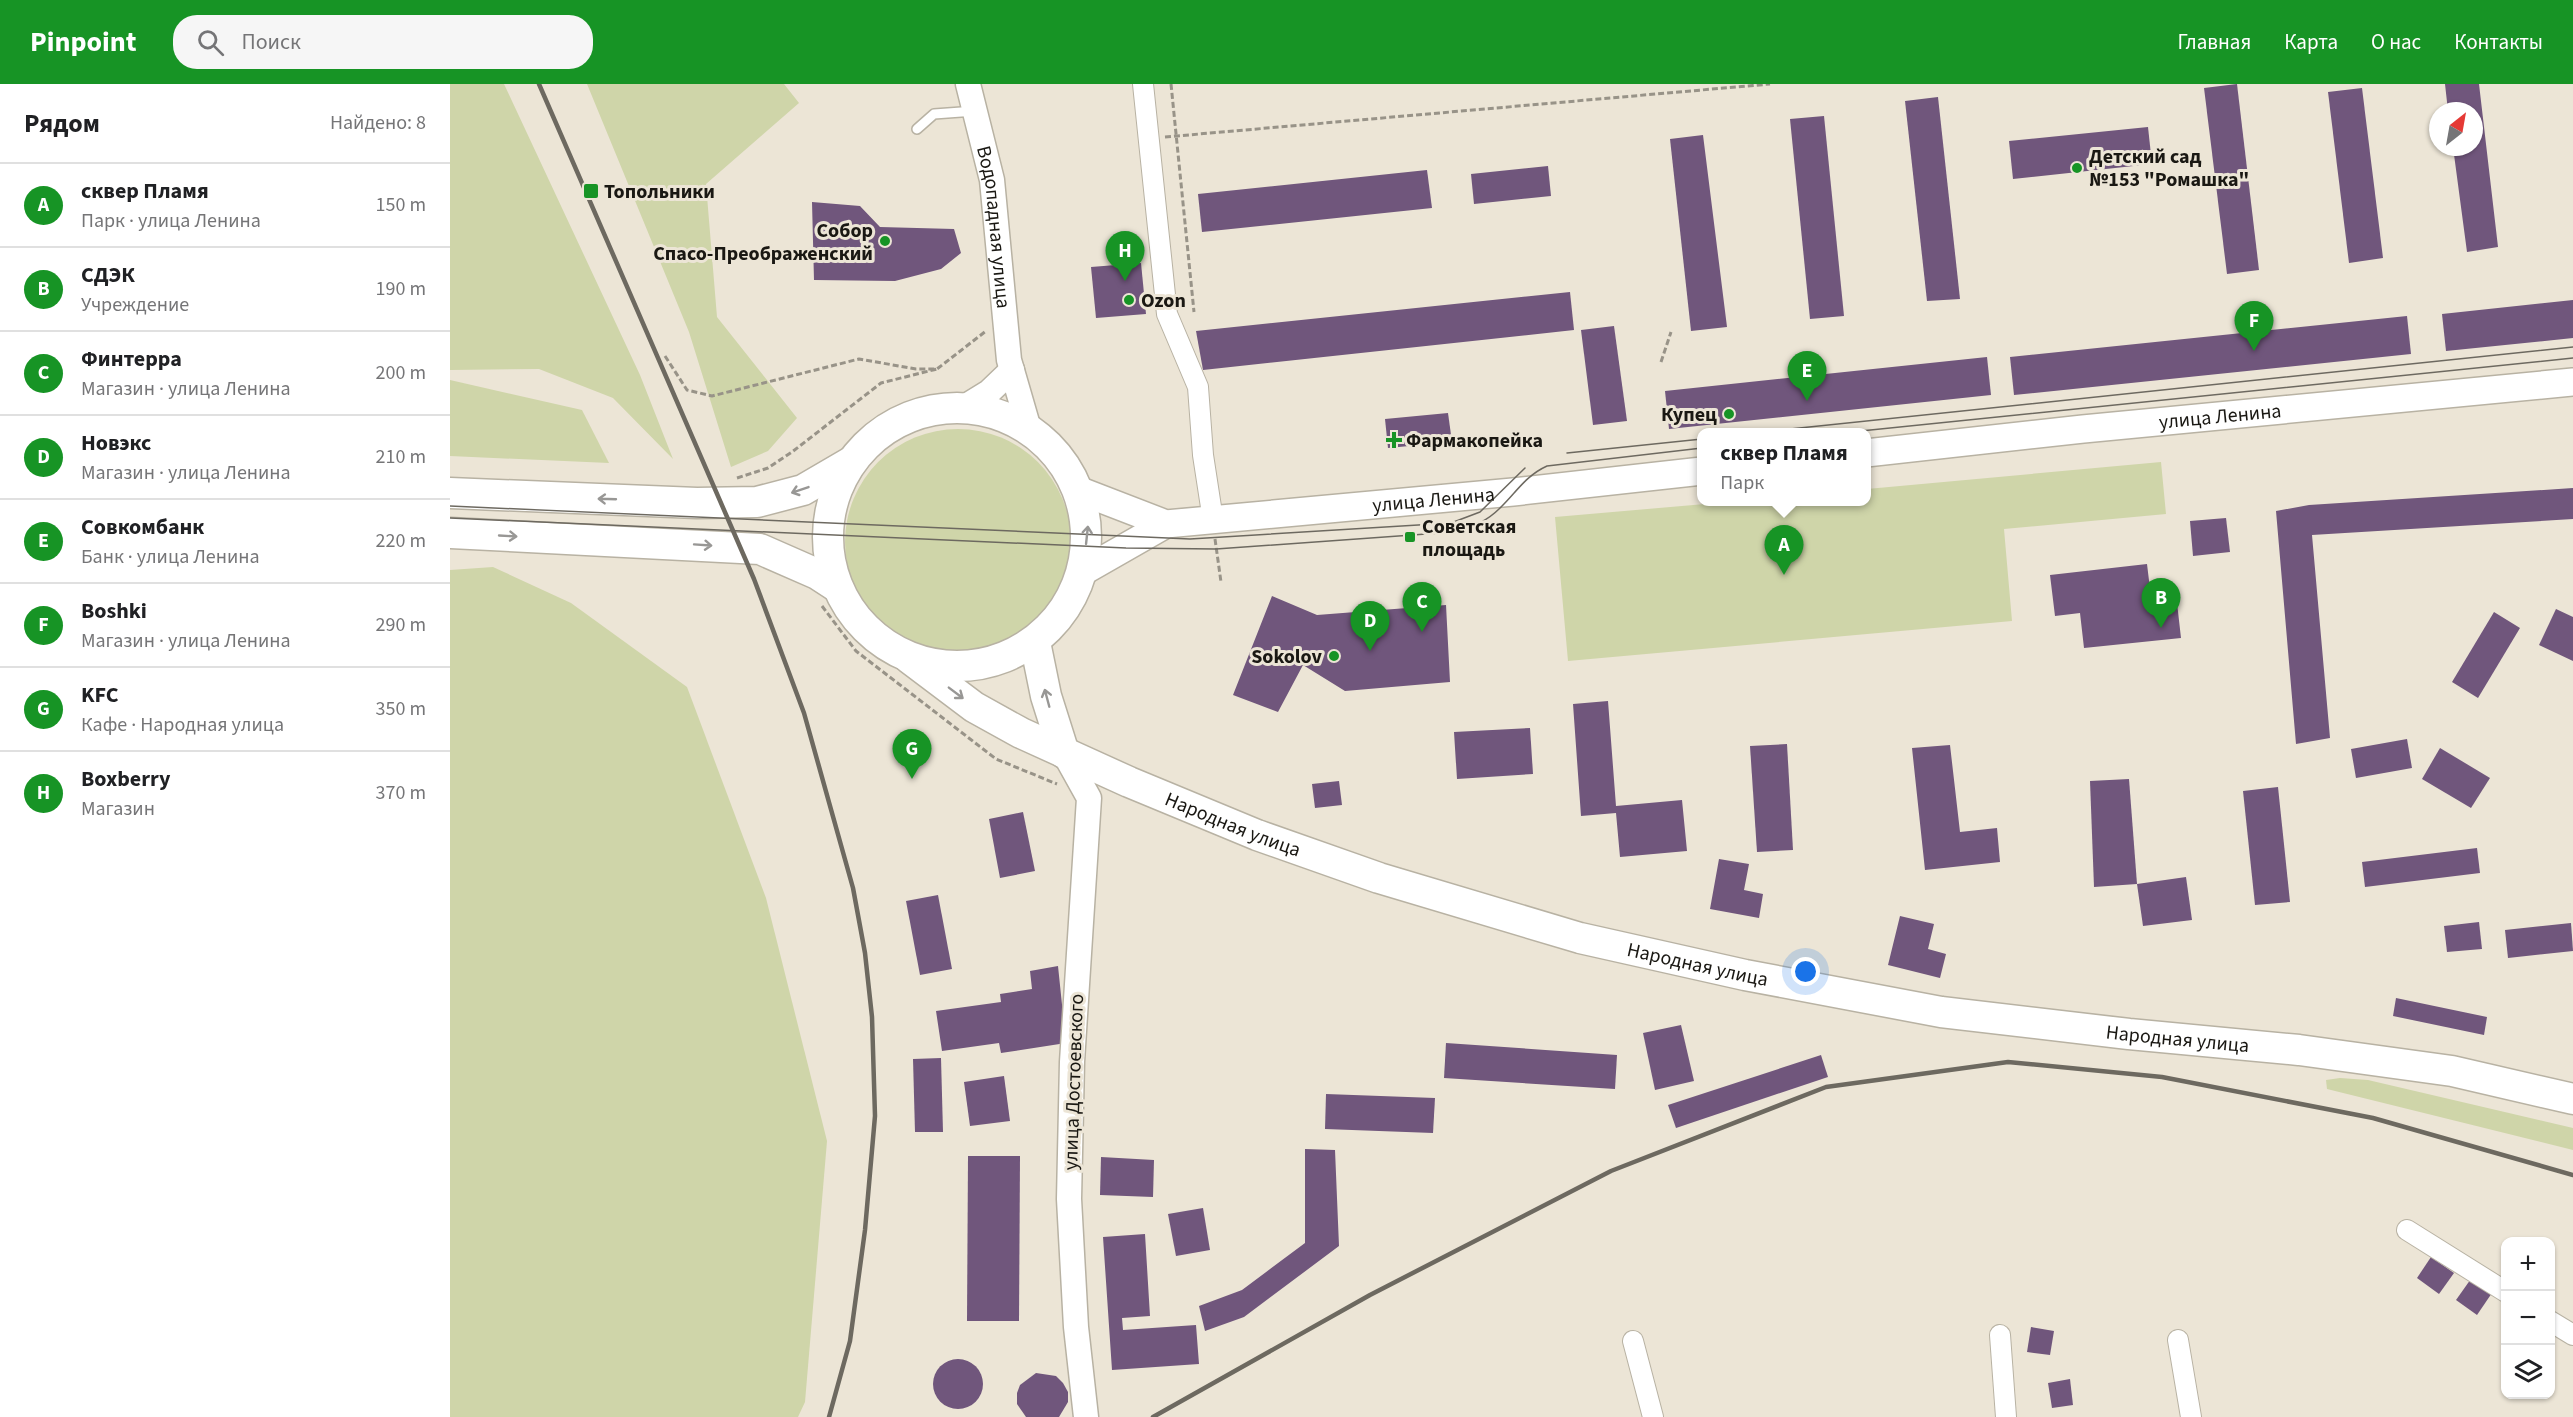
<!DOCTYPE html>
<html lang="ru">
<meta charset="utf-8">
<style>
body{margin:0;font-family:"Source Sans 3",sans-serif;background:#f6f6f6;color:#202124}
.controls{position:absolute;right:18px;bottom:18px;display:grid;overflow:hidden;border-radius:12px;box-shadow:0 2px 4px #0004}
.controls button{width:54px;height:54px;display:grid;place-items:center;padding:0;border:0;border-bottom:2px solid #e0e0e0;background:#fff;color:#202124;font:30px sans-serif}
.compass{position:absolute;left:1979px;top:18px;width:54px;height:54px;border-radius:50%;background:#fff;box-shadow:0 2px 4px #0004;rotate:31deg}
.you{position:absolute;left:1356px;top:888px;width:21px;height:21px;margin:-15px;border:4px solid #fff;border-radius:50%;background:#1a73e8;box-shadow:0 0 0 9px #1a73e833}
.badge{display:grid;place-items:center;width:39px;height:39px;border-radius:50%;background:#179425;color:#fff;font-size:20px;font-weight:700}
.pin{position:absolute;translate:-50% -50px;filter:drop-shadow(0 2px 3px #0008)}
.pin::after{content:'';position:absolute;top:32px;width:21px;height:18px;background:inherit;clip-path:polygon(0 0,100% 0,50% 100%)}
.popup{position:absolute;left:1247px;top:344px;width:174px;height:78px;box-sizing:border-box;display:grid;place-content:center;border-radius:12px;background:#fff;filter:drop-shadow(0 2px 4px #0005);font-size:20px;white-space:nowrap;color:#757577}
.popup b{font-size:22px;color:#202124}
.popup::after{content:'';position:absolute;left:50%;top:100%;margin-left:-12px;border:12px solid transparent;border-top-color:#fff}
.list{margin:0;padding:0;list-style:none}
h2{display:flex;justify-content:space-between;align-items:center;height:78px;margin:0;padding:0 24px;font-size:26px}
h2 small{font-size:20px;font-weight:400;color:#757577}
.list li{display:grid;grid-template-columns:39px 1fr auto;gap:18px;align-items:center;box-sizing:border-box;height:84px;padding:0 24px;border-top:2px solid #e0e0e0}
.list b{display:block;font-size:22px;white-space:nowrap}
.list p{margin:0;font-size:20px;white-space:nowrap;color:#757577}
.list em{font-size:20px;font-style:normal;color:#757577}
.icon{flex:none;width:33px;height:33px;fill:none;stroke:currentColor;stroke-width:2;stroke-linecap:round;stroke-linejoin:round}
.map{position:relative;flex:none;width:2123px;height:1333px;overflow:hidden}
header{display:flex;align-items:center;gap:36px;box-sizing:border-box;height:84px;padding:0 30px;background:#179425;color:#fff}
header strong{font-size:28px}
nav{display:flex;gap:33px;margin-inline-start:auto;font-size:21px}
.search{width:420px;height:54px;background:#f6f6f6;display:flex;align-items:center;gap:15px;box-sizing:border-box;padding:0 21px;border-radius:24px;color:#757577;font-size:22px}
main{display:flex}
aside{flex:1;background:#fff}
.map>svg:first-child{display:block}
.green{fill:#cfd5a9}
.building{fill:#70567c}
.lines{fill:none;stroke-linecap:round;stroke-linejoin:round}
.service-casing{stroke:#b8b2a3;stroke-width:12}
.minor-casing{stroke:#b8b2a3;stroke-width:22}
.tertiary-casing{stroke:#b8b2a3;stroke-width:27}
.secondary-casing{stroke:#b8b2a3;stroke-width:30}
.primary-casing{stroke:#b8b2a3;stroke-width:33}
.path{stroke:#989388;stroke-width:3;stroke-dasharray:6 3;stroke-linecap:butt}
.service{stroke:#fff;stroke-width:9}
.minor{stroke:#fff;stroke-width:20}
.tertiary{stroke:#fff;stroke-width:24}
.secondary{stroke:#fff;stroke-width:27}
.primary{stroke:#fff;stroke-width:30}
.tram{stroke:#6d6960;stroke-width:1.5}
.rail{stroke:#6d6960;stroke-width:4.5}
.oneway{stroke:#989795}
.poi-dot{fill:#179425;stroke:#ece5d6;stroke-width:2}
.labels{text-anchor:middle;stroke-width:6;stroke-linejoin:round;paint-order:stroke}
.poi-label{font-size:20px;font-weight:bold;fill:#1a1813;stroke:#ece5d6;text-anchor:start}
.street-label{font-size:20px;fill:#1a1813;stroke:#ece5d6}
</style>
<header>
<strong>Pinpoint</strong>
<div class="search"><svg class="icon" aria-label="search" viewBox="0 0 24 24"><circle cx="10" cy="10" r="6"/><path d="M15 15l6 6"/></svg>Поиск</div>
<nav><a>Главная</a><a>Карта</a><a>О нас</a><a>Контакты</a></nav>
</header>
<main>
<aside>
<h2>Рядом<small>Найдено: 8</small></h2>
<ul class="list">
<li><span class="badge">A</span><div><b>сквер Пламя</b><p>Парк · улица Ленина</p></div><em>150 m</em></li>
<li><span class="badge">B</span><div><b>СДЭК</b><p>Учреждение</p></div><em>190 m</em></li>
<li><span class="badge">C</span><div><b>Финтерра</b><p>Магазин · улица Ленина</p></div><em>200 m</em></li>
<li><span class="badge">D</span><div><b>Новэкс</b><p>Магазин · улица Ленина</p></div><em>210 m</em></li>
<li><span class="badge">E</span><div><b>Совкомбанк</b><p>Банк · улица Ленина</p></div><em>220 m</em></li>
<li><span class="badge">F</span><div><b>Boshki</b><p>Магазин · улица Ленина</p></div><em>290 m</em></li>
<li><span class="badge">G</span><div><b>KFC</b><p>Кафе · Народная улица</p></div><em>350 m</em></li>
<li><span class="badge">H</span><div><b>Boxberry</b><p>Магазин</p></div><em>370 m</em></li>
</ul>
</aside>
<div class="map">
<svg width="2123" height="1333" viewBox="0 0 2123 1333">
<rect width="100%" height="100%" fill="#ece5d6"/>
<g class="green">
<path d="M0,0H54L190,291L223,375L163,314L89,285L0,286Z"/>
<path d="M137,0H334L349,19L256,100L267,233L347,334L318,367L281,383L239,248Z"/>
<path d="M0,296L132,326L159,379L0,372Z"/>
<circle cx="508" cy="458" r="113"/>
<path d="M1711,378L1716,430L1554,445L1562,537L1118,577L1105,433L1278,418H1416L1417,405Z"/>
<path d="M43,483L121,519L237,603L316,814L377,1057L355,1318L348,1333H0V486Z"/>
<path d="M1890,994L1918,996L2123,1044V1066L1877,1005L1876,996Z"/>
</g>
<g class="building">
<path d="M1787,0L1809,186L1777,190L1754,4Z"/>
<path d="M1995,0H2029L2048,163L2017,168L2003,63H2024V27H1998Z"/>
<path d="M1912,4L1933,174L1899,179L1878,8Z"/>
<path d="M1488,13L1510,215L1477,217L1455,17Z"/>
<path d="M1374,32L1394,232L1360,235L1340,35Z"/>
<path d="M1698,43L1702,80L1563,95L1559,57Z"/>
<path d="M1253,51L1277,243L1241,247L1220,55Z"/>
<path d="M1098,82L1101,112L1024,120L1021,90Z"/>
<path d="M977,86L982,124L752,148L748,110Z"/>
<path d="M362,118L410,122L430,143L504,145L511,169L491,185L445,197L364,196Z"/>
<path d="M691,179L696,230L646,234L641,183Z"/>
<path d="M1120,208L1124,246L753,286L746,247Z"/>
<path d="M2123,216V254L1996,267L1992,230Z"/>
<path d="M1957,232L1961,270L1564,311L1560,273Z"/>
<path d="M1164,242L1177,337L1143,341L1131,246Z"/>
<path d="M1537,273L1541,311L1219,345L1215,307Z"/>
<path d="M998,329L1002,358L938,364L935,335Z"/>
<path d="M2123,404V435L1862,451L1880,654L1846,660L1826,427L1859,421Z"/>
<path d="M1776,434L1780,468L1743,472L1740,437Z"/>
<path d="M1697,480L1701,513L1726,510L1731,554L1634,564L1630,529L1605,532L1600,491Z"/>
<path d="M822,512L867,531L996,521L1000,598L895,607L853,581L828,628L783,611Z"/>
<path d="M2106,525L2123,533V577L2089,561Z"/>
<path d="M2044,528L2070,544L2028,614L2002,598Z"/>
<path d="M1158,617L1166,722L1232,716L1237,767L1170,773L1166,729L1131,732L1123,620Z"/>
<path d="M1080,644L1083,690L1007,695L1004,648Z"/>
<path d="M1957,655L1962,684L1906,694L1901,665Z"/>
<path d="M1337,660L1343,766L1307,768L1300,662Z"/>
<path d="M1500,661L1510,748L1547,744L1550,778L1475,786L1462,664Z"/>
<path d="M1990,664L2040,694L2021,724L1972,695Z"/>
<path d="M1679,695L1687,800L1644,803L1640,697Z"/>
<path d="M889,697L892,721L865,724L862,700Z"/>
<path d="M1828,703L1840,818L1805,821L1793,707Z"/>
<path d="M573,728L585,787L550,794L539,735Z"/>
<path d="M2027,764L2030,789L1915,803L1912,778Z"/>
<path d="M1269,775L1299,780L1294,806L1313,810L1309,834L1260,825Z"/>
<path d="M1736,793L1742,836L1693,842L1687,800Z"/>
<path d="M488,811L502,885L470,891L456,817Z"/>
<path d="M1450,832L1484,840L1478,865L1496,870L1490,894L1438,881Z"/>
<path d="M2029,838L2032,865L1997,868L1994,842Z"/>
<path d="M2121,839L2123,867L2058,874L2055,846Z"/>
<path d="M608,882L616,959L551,969L549,959L492,967L486,927L551,918L550,910L582,905L580,887Z"/>
<path d="M1946,914L2037,933L2034,951L1943,932Z"/>
<path d="M1231,941L1244,997L1205,1006L1193,949Z"/>
<path d="M996,959L1167,971L1165,1005L994,994Z"/>
<path d="M1371,971L1378,993L1226,1044L1218,1021Z"/>
<path d="M491,974L493,1048H465L463,975Z"/>
<path d="M554,992L560,1037L520,1042L514,998Z"/>
<path d="M876,1010L985,1014L983,1049L875,1045Z"/>
<path d="M855,1065L885,1066L889,1162L794,1233L755,1247L749,1222L792,1206L855,1159Z"/>
<path d="M518,1072H570L569,1237H517Z"/>
<path d="M651,1073L704,1076L703,1113L650,1111Z"/>
<path d="M753,1124L760,1166L726,1172L718,1130Z"/>
<path d="M695,1150L700,1232L672,1234L673,1246L746,1241L749,1280L662,1286L653,1153Z"/>
<path d="M1981,1173L2004,1189L1989,1210L1967,1194Z"/>
<path d="M2023,1192L2044,1206L2027,1231L2006,1216Z"/>
<path d="M1581,1243L1604,1247L1600,1271L1577,1268Z"/>
<circle cx="508" cy="1300" r="25"/>
<path d="M586,1289L606,1292L613,1299L618,1308V1318L609,1333H576L567,1320V1309L570,1301Z"/>
<path d="M1620,1295L1623,1321L1602,1324L1598,1299Z"/>
</g>
<g class="lines">
<defs>
<path id="service" d="M467,45L484,30L525,27"/>
<g id="minor">
<path d="M693,0L717,230L748,303L753,371L763,436"/>
<path d="M1957,1146L2056,1208"/>
<path d="M2100,1237L2123,1251"/>
<path d="M1550,1251L1556,1333"/>
<path d="M1728,1256L1741,1333"/>
<path d="M1183,1257L1203,1333"/>
</g>
<g id="tertiary">
<path id="s1" d="M518,0L542,96L559,276L579,345"/>
<path d="M513,324L539,308L562,286"/>
<path d="M614,669L639,714L622,978L619,1115L626,1243L636,1333"/>
</g>
<g id="secondary">
<path id="s2" d="M1416,369L1633,345L2123,298"/>
<path id="s3" d="M628,406L716,440L1063,408L1252,387"/>
<path d="M632,488L716,440"/>
</g>
<g id="primary">
<circle cx="507" cy="453" r="129"/>
<path d="M0,409L247,419L307,418L353,406L401,378"/>
<path d="M0,449L310,465L367,490L387,503"/>
<path d="M585,558L596,612L614,669"/>
<path id="s4" d="M459,574L524,623L571,649L679,698L807,751L929,794L1130,854L1295,891L1491,928L1679,950L1849,966L2002,987L2123,1015"/>
</g>
</defs>
<use href="#service" class="service-casing"/>
<use href="#minor" class="minor-casing"/>
<use href="#tertiary" class="tertiary-casing"/>
<use href="#secondary" class="secondary-casing"/>
<use href="#primary" class="primary-casing"/>
<g class="path">
<path d="M721,0L744,228"/>
<path d="M715,53L1320,0"/>
<path d="M215,272L237,306L262,312L409,275L466,285H487L536,247"/>
<path d="M1211,278L1221,248"/>
<path d="M287,394L318,384L342,368L431,299L487,285"/>
<path d="M765,455L771,498"/>
<path d="M372,522L406,567L546,675L607,700"/>
</g>
<use href="#service" class="service"/>
<use href="#minor" class="minor"/>
<use href="#tertiary" class="tertiary"/>
<use href="#secondary" class="secondary"/>
<use href="#primary" class="primary"/>
<g class="tram">
<path d="M1311,348L2123,263"/>
<path d="M1401,348L2123,274"/>
<path d="M1117,369L1252,355"/>
<path d="M0,422L740,455L1001,439L1030,428L1075,384"/>
<path d="M0,434L676,464L766,465L1004,448C1021,444 1036,438 1049,425C1066,409 1075,392 1097,382L1252,364"/>
</g>
<g class="rail">
<path d="M89,0L304,495L354,629L403,804L415,869L422,933L425,1032L415,1146L400,1257L379,1333"/>
<path d="M703,1333L920,1211L1161,1087L1376,1003L1558,978L1712,993L1923,1034L2123,1091"/>
</g>
</g>
<defs><path id="oneway-shaft" d="M-6 0H5M1.5-3L5.5 0L1.5 3" fill="none" stroke-width="1.6" stroke-linecap="round" stroke-linejoin="round" transform="scale(1.5)"/></defs>
<g class="oneway">
<use href="#oneway-shaft" transform="translate(350 406) rotate(161)"/>
<use href="#oneway-shaft" transform="translate(157 415) rotate(-178)"/>
<use href="#oneway-shaft" transform="translate(637 451) rotate(-84)"/>
<use href="#oneway-shaft" transform="translate(58 452) rotate(3)"/>
<use href="#oneway-shaft" transform="translate(253 461) rotate(4)"/>
<use href="#oneway-shaft" transform="translate(506 609) rotate(37)"/>
<use href="#oneway-shaft" transform="translate(597 614) rotate(-105)"/>
</g>
<g class="poi-dot">
<circle cx="1627" cy="84" r="6"/>
<rect x="133" y="99" width="16" height="16" rx="3"/>
<circle cx="435" cy="157" r="6"/>
<circle cx="679" cy="216" r="6"/>
<circle cx="1279" cy="330" r="6"/>
<path d="M941 347h6v6h6v6h-6v6h-6v-6h-6v-6h6z"/>
<rect x="954" y="447" width="12" height="12" rx="3"/>
<circle cx="884" cy="572" r="6"/>
</g>
<g class="labels">
<g class="poi-label">
<text x="1639" y="79">Детский сад<tspan x="1639" dy="23">№153 "Ромашка"</tspan></text>
<text x="154" y="114">Топольники</text>
<text x="423" y="153" text-anchor="end">Собор<tspan x="423" dy="23">Спасо-Преображенский</tspan></text>
<text x="691" y="223">Ozon</text>
<text x="1267" y="337" text-anchor="end">Купец</text>
<text x="956" y="363">Фармакопейка</text>
<text x="972" y="449">Советская<tspan x="972" dy="23">площадь</tspan></text>
<text x="872" y="579" text-anchor="end">Sokolov</text>
</g>
<g class="street-label">
<text dy="7" stroke="none"><textPath href="#s1" startOffset="146">Водопадная улица</textPath></text>
<text dy="7" stroke="none"><textPath href="#s2" startOffset="356">улица Ленина</textPath></text>
<text dy="7" stroke="none"><textPath href="#s3" startOffset="363">улица Ленина</textPath></text>
<text dy="7" stroke="none"><textPath href="#s4" startOffset="366">Народная улица</textPath></text>
<text dy="7" stroke="none"><textPath href="#s4" startOffset="852">Народная улица</textPath></text>
<text dy="7" stroke="none"><textPath href="#s4" startOffset="1338">Народная улица</textPath></text>
<text transform="translate(623 998) rotate(-88)" y="7">улица Достоевского</text>
</g>
</g>
</svg>
<div class="controls">
<button>+</button>
<button>−</button>
<button><svg class="icon" aria-label="layers" viewBox="0 0 24 24"><path d="M12 4l9 5-9 5-9-5zM3 14l9 5 9-5"/></svg></button>
</div>
<svg class="compass" viewBox="-18 -18 36 36"><path d="M0-13l5 13h-10z" fill="#e53935"/><path d="M0 13l5-13h-10z" fill="#757577"/></svg>
<div class="you"></div>
<div class="pin badge" style="left:1334px;top:491px">A</div>
<div class="popup"><b>сквер Пламя</b>Парк</div>
<div class="pin badge" style="left:1711px;top:544px">B</div>
<div class="pin badge" style="left:972px;top:548px">C</div>
<div class="pin badge" style="left:920px;top:567px">D</div>
<div class="pin badge" style="left:1357px;top:317px">E</div>
<div class="pin badge" style="left:1804px;top:267px">F</div>
<div class="pin badge" style="left:462px;top:695px">G</div>
<div class="pin badge" style="left:675px;top:197px">H</div>
</div>
</main>
